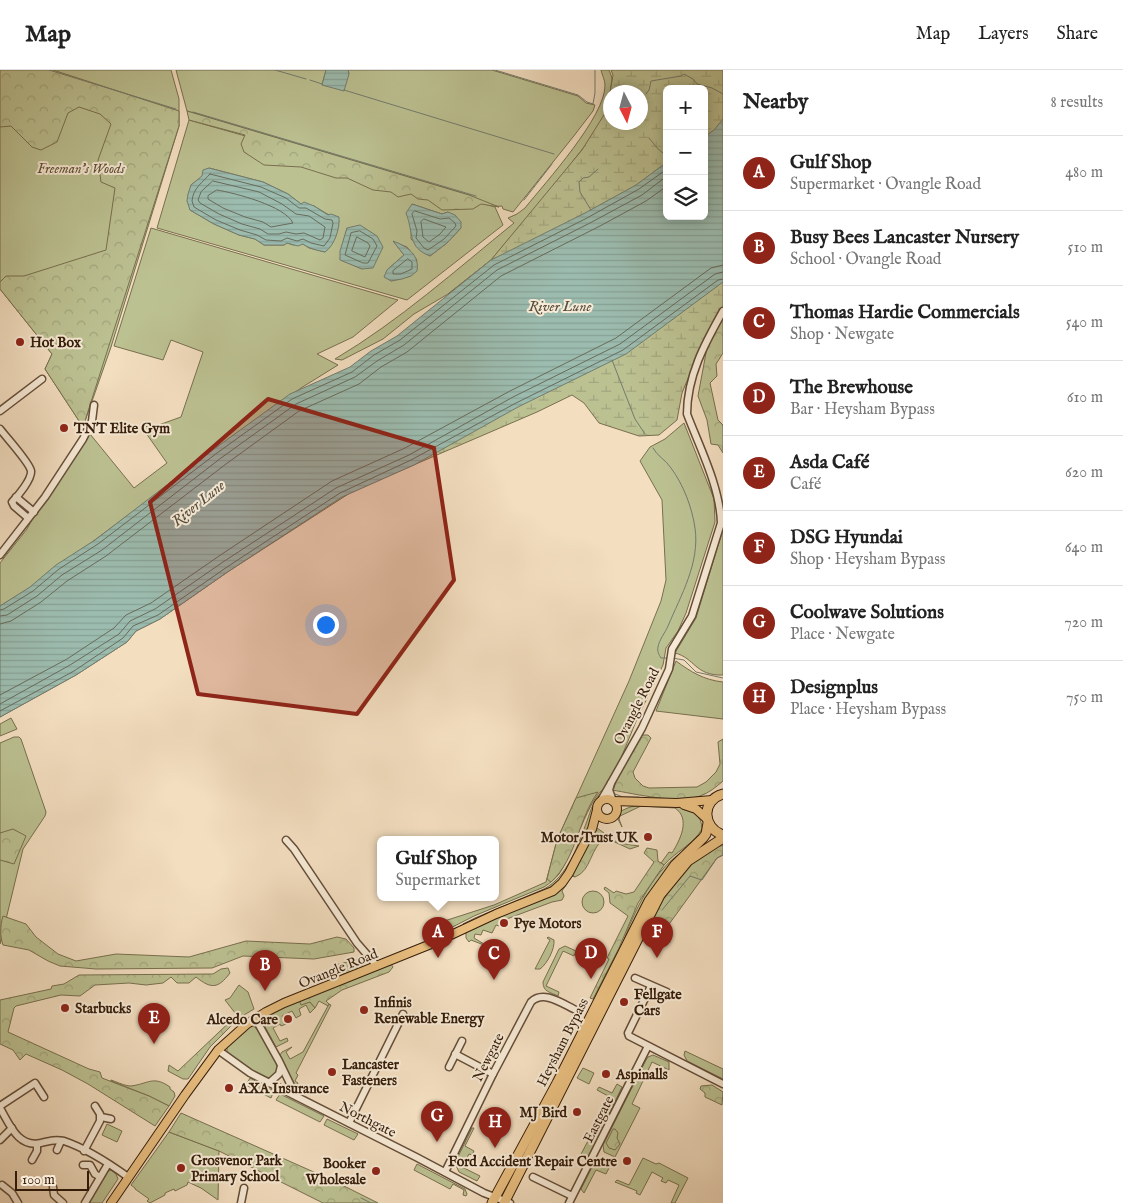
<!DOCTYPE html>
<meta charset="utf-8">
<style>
body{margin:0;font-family:"IM FELL English",serif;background:#f6f6f6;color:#222}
.controls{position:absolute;right:15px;top:15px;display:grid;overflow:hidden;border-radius:8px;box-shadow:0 2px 12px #0003}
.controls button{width:45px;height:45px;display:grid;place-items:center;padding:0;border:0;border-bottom:1px solid #e0e0e0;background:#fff;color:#222;font:25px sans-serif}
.compass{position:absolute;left:603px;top:15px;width:45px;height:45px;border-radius:50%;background:#fff;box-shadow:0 2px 12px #0003;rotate:174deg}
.scale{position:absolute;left:15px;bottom:12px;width:74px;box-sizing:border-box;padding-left:5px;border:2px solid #351d0a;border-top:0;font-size:14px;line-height:18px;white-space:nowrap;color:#351d0a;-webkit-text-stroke:4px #f7ead6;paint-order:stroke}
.you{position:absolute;left:325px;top:554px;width:18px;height:18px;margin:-12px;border:4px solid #fff;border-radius:50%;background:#1a73e8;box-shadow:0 0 0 8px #1a73e833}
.badge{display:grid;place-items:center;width:32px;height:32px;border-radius:50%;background:#8f2418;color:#fff;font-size:16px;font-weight:700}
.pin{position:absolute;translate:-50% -41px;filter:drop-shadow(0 1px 2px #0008)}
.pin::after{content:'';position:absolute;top:26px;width:18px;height:15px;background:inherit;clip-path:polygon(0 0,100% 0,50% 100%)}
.popup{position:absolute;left:377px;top:766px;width:122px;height:65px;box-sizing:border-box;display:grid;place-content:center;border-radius:8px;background:#fff;filter:drop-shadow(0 1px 4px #0005);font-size:16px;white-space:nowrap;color:#767676}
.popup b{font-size:19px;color:#222}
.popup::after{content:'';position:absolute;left:50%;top:100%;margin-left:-10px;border:10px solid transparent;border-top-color:#fff}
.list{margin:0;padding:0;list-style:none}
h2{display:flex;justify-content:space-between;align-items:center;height:65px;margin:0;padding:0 20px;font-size:21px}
h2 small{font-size:16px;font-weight:400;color:#767676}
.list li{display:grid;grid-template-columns:32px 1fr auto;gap:15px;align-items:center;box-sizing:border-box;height:75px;padding:0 20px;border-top:1px solid #e0e0e0}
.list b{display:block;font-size:19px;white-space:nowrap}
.list p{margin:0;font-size:16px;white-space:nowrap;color:#767676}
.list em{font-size:16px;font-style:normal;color:#767676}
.icon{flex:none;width:28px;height:28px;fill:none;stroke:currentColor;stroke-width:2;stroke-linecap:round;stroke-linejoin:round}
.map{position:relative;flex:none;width:723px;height:1133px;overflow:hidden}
header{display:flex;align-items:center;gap:30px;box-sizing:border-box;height:70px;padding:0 25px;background:#fff;border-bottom:1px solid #e0e0e0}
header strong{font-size:24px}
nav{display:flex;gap:28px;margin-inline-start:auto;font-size:18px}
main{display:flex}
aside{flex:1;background:#fff}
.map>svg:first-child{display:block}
.green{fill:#bcc192;stroke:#786f4e;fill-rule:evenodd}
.forest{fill:url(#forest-crowns);stroke:#786f4e}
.wetland{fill:url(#wetland-marsh);stroke:#786f4e;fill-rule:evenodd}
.water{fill:url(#water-rules);stroke:#737c6d}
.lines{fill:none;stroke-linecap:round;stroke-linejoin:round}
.shore{stroke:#686c5c;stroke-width:1}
.stream{stroke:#737c6d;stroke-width:1}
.minor-casing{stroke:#644d38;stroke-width:9}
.major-casing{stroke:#351d0a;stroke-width:10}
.highway-casing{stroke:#351d0a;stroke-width:11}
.minor{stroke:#f7ead6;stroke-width:6}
.major{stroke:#eabf80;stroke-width:8}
.highway{stroke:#eabf80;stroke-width:9}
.marked{fill:#8f2418;fill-opacity:0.2;stroke:#8f2418;stroke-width:4;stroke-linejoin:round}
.poi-dot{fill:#8f2418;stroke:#f7ead6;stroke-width:2}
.labels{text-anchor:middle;stroke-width:4;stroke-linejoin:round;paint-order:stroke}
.park-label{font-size:14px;font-style:italic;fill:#5e4e33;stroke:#f7ead6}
.poi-label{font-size:14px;font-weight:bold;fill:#351d0a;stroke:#f7ead6;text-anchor:start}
.street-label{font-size:14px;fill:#351d0a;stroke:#f7ead6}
.water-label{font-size:15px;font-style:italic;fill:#544d3c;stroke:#f7ead6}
</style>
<header>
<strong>Map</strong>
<nav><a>Map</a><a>Layers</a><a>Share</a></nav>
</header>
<main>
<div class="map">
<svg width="723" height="1133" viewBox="0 0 723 1133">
<defs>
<pattern id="forest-crowns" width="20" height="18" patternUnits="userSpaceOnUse" patternTransform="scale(1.25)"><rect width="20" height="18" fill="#bcc192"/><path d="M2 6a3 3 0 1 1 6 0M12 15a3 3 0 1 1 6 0" fill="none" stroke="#a2a57d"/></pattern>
<pattern id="wetland-marsh" width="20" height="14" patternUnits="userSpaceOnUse" patternTransform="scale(1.25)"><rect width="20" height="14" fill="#bcc192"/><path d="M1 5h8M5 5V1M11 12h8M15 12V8" fill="none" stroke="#a2a57d"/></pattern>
<pattern id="water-rules" width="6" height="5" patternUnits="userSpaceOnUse" patternTransform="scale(1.25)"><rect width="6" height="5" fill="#9cbcaf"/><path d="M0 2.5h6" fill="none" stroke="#87a195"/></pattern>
</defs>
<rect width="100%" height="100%" fill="#f3dec0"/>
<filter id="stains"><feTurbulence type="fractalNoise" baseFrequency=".004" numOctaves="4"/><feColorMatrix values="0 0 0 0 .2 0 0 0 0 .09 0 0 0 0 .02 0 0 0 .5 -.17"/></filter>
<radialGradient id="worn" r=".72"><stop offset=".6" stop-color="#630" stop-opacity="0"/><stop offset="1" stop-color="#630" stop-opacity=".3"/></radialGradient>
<g class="green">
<path d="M0,0H171L179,29V56L111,277L83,357L45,299L52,284L0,219Z"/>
<path d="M176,0H326L322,15L349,4L348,0H492L578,26L586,33L595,35L593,41L573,67L513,142L503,139L502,136C491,138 479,130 469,125L187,41Z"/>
<path d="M601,0H609L612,8L608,41L584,77L551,119L491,190L448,224L414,244L383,269L342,290L335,289C399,251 456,200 514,153L508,148L517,144L525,138C545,113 606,46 605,15C605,10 602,5 601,0Z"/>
<path d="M189,50L495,137L503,155L407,230L157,158ZM209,98L263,112L288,124L301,134L314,136L339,151L335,168L325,182L309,178L303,174L293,175L287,173L284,175H264L255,169L239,165L214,154L190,140L191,115L203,106ZM412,134L442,144L448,142L461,158L447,173L430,186L411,169ZM347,158L362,199L340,189ZM394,172L407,177L417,190L411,206L391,211L387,200L404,185Z"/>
<path d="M151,158L398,230L353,267L317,284L338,295L301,318L191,396L142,435L30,518L0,536V493L27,459L34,446L90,364L134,418L167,393L141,356L153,357L181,347L203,282L171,270L163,290L114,276Z"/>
<path d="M684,353L714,429L715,452L686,543L678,561L666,578L663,595L637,649L621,688L605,719C591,721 571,788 559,804C555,809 550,813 544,817L474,846L435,866V854L494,835L546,812L557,770L629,611L661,531L666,510L662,430L640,391L650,377L665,369Z"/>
<path d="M723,459V605C695,606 695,588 675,583L696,548Z"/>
<path d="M676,591C691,602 704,610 723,612V649L656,641Z"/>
<path d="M11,648L17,659L0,666V654Z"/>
<path d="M14,667H19L21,669L46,742L45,746L23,779L0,874V673Z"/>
<path d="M604,721L594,733L592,753L560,810L545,821L463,854L475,848L544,819C568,806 578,775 587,751C591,740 594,727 604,721Z"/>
<path d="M641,735C660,736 702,731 702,759C693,775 675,782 664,795L661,793L669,782L672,783C680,770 691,749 675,738L641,736L620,746L619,749L622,757L618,749L621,741L630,737Z"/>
<path d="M686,780L622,875C633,843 655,796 686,780Z"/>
<path d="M572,804L575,807L572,806L562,821L564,826L562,830L552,832L504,850L499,856L496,855L492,863L483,860L481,865L475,864L474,868L489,877L471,870L469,872L466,868V863L468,860L557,823Z"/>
<circle cx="593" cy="832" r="11"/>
<path d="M548,867L554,870C555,879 547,894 540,899H535L550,870L547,868Z"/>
<path d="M565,876L576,881L574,886L563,881L546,916L559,922L558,926C550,922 543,922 543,912L559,879Z"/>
<path d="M358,889H362L364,892L362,898L341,905L336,895Z"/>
<path d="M239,915L248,922L254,939L239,948L225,930L230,928Z"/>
<path d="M299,930L310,932L315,938L310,943L306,935L299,939L301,945L296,948L292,941L282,946L286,954L281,956L280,954L273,958L280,971L287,968L288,971L276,977L262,951C269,940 287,936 299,930Z"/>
<path d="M329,934L331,935L296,1003L298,1005L295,1011L298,1013L296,1017L306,1022L305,1024L297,1021L294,1017L280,985L282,982L292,977L286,982L290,989L303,982Z"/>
<path d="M253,956L259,960L278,996L277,1002C274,1004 272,1008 267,1008C257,1009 233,990 227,982V977L249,957Z"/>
<path d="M685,981L723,999V1009L687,991L684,985Z"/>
<path d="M653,985L669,992V1000L652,992L632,1034L640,1038L615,1087L604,1082L603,1075L646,990L648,987Z"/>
<path d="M583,998L594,1003L589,1014L577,1008Z"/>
<path d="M250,1008L274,1021L271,1028L246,1015Z"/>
<path d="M111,1010C117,1012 125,1016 131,1016C148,1014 153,1005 170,1017V1019L174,1022L175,1026L169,1036L149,1026L111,1011Z"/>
<path d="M617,1014L622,1017L605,1052L600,1050L610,1027L597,1020L599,1017L612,1023Z"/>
<path d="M280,1024L324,1046L320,1052L276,1030Z"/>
<path d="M327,1049L358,1064L354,1070L324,1055Z"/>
<path d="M107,1054L122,1061L117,1072L102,1065Z"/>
<path d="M597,1054L603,1058L587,1089L580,1086Z"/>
<path d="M472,1058H474L465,1076L474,1081L472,1085L469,1084L462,1097L480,1106L477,1111L459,1102L455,1093Z"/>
<path d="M169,1062L219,1081L218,1130L201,1118L188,1112L187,1115L175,1121L174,1119L165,1123V1125L150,1133L147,1131L149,1129L135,1119V1118L131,1115Z"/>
<path d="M643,1088L656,1094L659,1093L688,1108L675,1133H671L679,1115L668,1110L666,1113L661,1111L663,1108L652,1102L640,1125L636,1123L637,1121L615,1112L617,1110L629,1115Z"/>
<path d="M596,1089H601L611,1094L606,1104L596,1100L584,1123L581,1119Z"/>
<path d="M417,1094L465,1119L467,1124L466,1126L463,1125L464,1120L453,1114L450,1119L414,1100Z"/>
<path d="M111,1100L116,1104L118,1109L102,1133H88L107,1102Z"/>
</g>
<g class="forest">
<path d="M0,0H53L179,41V56L83,357L45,299L52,284L0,219V212L6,206H24L106,180L115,118L101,112L98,90L111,54L100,44L79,37L68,43L57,72L41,80L32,77L11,56L0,57Z"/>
<path d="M187,41L469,125L499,137L481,134L473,139L442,140L428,130L418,129L411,124L398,127L391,122L373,120L347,108H336L301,97L264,95L244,82L241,74L245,65L189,50Z"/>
<path d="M723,246V283L716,294L717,306L710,313L718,350L723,355V383L718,375L711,374L707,350L698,326L708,272Z"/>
<path d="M643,665H648L651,668L633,702L635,708L643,716L649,718L697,717L706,712L716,702L720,694L718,672L723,669V711C716,717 709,723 700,726C676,734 636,724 612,720L615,709L640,666Z"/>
<path d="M598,722C578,749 577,788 551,812L547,809L557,770L576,728Z"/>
<path d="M597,758L618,773L639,776L630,779L606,768C590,776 592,801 575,807L572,804Z"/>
<path d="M13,759L26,766L14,794L0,790V763Z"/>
<path d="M723,775V785L717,788L667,857L660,854L653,855L651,851C664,826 684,791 712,779C715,777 719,777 723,775Z"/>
<path d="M647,778L657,780L658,791L664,795L638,833L619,878L593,929L590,928L609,889L607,888L628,846L610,833L609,823L604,819L605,817L614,823L616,821L626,824L634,822L654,792L644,783Z"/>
<path d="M3,846L26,854L36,867L58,884L76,891L116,884L189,887L246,871L310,874L337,867L346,869L354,878V882L314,889L243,886L212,898L96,899L60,896L48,891L29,880L3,875C0,868 0,855 3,846Z"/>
<path d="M391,894L393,897L389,902L342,920L326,931L329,934L328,936L319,931L315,938L310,932L301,935L299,930Z"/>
<path d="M228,898L230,903C218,919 211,919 196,907L189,913H177L171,907L163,913L146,915L129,913L95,915L80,926L61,925L16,936L14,938L8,962L89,999L100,1002L102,1008L149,1026L169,1036L155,1056L88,1014L62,1000L26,984L20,990L13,980L0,974V930L51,919L52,916L64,914L79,905L213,904L221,899Z"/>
<path d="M237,945L239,948L210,977L188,1009H183L168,1001L169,995L178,1001Z"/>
<path d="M712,1015L723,1022L722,1035L705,1027V1023L700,1019L701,1016Z"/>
<path d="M181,1043L334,1111L378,1133H323L219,1081L169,1062Z"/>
<path d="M613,1059H615L618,1063L617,1068L620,1074L615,1080L609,1078L606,1073Z"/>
</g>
<g class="wetland">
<path d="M611,0H723V95L704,102V19H667V118L448,224L491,190L582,80L607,40L613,5ZM610,22H640V52H610Z"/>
<path d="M667,146H704L723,193V236L701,277L682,323L677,350L659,365L639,366L599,353L584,333L572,325L537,342L353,421L229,501L160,549L136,561L127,572L76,605L0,647Z"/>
</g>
<g class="water">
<path d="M326,0H348L349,4L344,21L322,15Z"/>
<path d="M723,49V212L626,284L518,337L414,395L342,427L229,501L160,549L136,561L127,572L76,605L0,647V536L30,517L56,495L95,470L214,379L290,324L350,297L371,281L397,266L491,190L585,143L636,115L667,92V146H704V67L714,60Z"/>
<path d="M209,98L263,112L288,124L301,134L304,132L314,136L328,145L331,144L339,147C340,158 335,175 325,182C317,180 310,179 303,174L298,176L287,173L284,175H264L255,169L239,165L214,154L190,140L187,131L188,124L191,115L202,106L203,100Z"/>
<path d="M412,134L442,144L448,142L455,145L461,152V158L447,173L430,186C407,177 414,163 406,143Z"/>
<path d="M360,155L377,166L383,177L373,198L362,199L340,190V181L347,158Z"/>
<path d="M393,171C406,176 420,184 417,201L411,206L402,209L391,211L384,207L387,200L404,185Z"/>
</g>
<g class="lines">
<g class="shore">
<path d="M210,104L261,117L286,128L299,138H306L325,149L332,150L333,153L330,168L324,176L311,173L303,169L297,171L287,168L281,171L266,170L257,165L240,160L216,150L194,137L192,131C193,118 203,112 210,104Z"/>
<path d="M213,111L259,122L282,134L296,144L309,146L325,157L323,168L320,170L304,163L296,164L286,162L279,164H268L260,159L242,154L219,144L200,133L198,130L201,122Z"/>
<path d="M217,120C235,123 285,136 293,153L271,157L263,152L245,147L223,138L208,129V126Z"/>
<path d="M415,141L440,149L449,148L455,153L456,156L444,169L428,180L424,178L416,168L417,161L412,144Z"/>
<path d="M424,149L446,157L440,164L429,172L423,167L421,152Z"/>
<path d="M360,161L373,169L377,176L368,193H363L345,185L351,163Z"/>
<path d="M357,167L368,173L370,176L365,187L352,181Z"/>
<path d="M408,189L412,192V199L401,204H393V201Z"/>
<path d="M0,540L4,539L33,521L59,499L98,474L217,383L292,329L352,302L374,285L400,270L494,195L587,148L639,119L667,99"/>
<path d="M0,546L7,545L37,526L62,505L102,480L221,388L296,334L355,307L377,291L404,275L497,200L590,153L642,125L667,106"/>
<path d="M0,554L11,551L41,532L67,511L106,486L226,394L299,341L359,314L381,297L407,282L501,206L600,156L646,131L667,116"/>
<path d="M0,625L67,589L114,558L126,545L151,533L219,486L332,411L405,378L510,321L616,268L711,198L723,195"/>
<path d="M0,634L70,595L119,564L130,551L155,539L223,492L336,418L409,385L513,327L620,274L715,204L723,202"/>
<path d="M0,641L74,601L123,568L133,556L158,545L227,497L340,423L411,390L516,333L623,280L718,210L723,209"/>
</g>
<g class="stream">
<path d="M49,0L176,39"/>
<path d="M275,0L306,9"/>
<path d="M495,0L578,25L587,32L593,34L595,23V0"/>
<path d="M310,10L322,14"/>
<path d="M344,20L554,84"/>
<path d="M646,24L649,20L651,11L681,6L684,4L693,9L697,14L712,18L723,24"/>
<path d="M193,42L476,126"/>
<path d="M649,68C655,75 659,82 667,85"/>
<path d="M524,130L552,94"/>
<path d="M591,140L580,122L579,112L583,108L589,107L598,99"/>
<path d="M612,290L635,349L645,364"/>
<path d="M653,378C657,386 666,390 671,398C683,414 692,437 695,458C700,493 681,525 668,556C665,563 659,570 658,577C657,581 659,585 661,588H668"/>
<path d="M672,588L684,590L696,602L723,608"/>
<path d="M614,718L615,713L640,669"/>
<path d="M615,724L623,727H639"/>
<path d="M662,840L690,806L702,810L717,788L723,785"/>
<path d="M361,1128L371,1133"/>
</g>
<defs>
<g id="minor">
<path d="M0,341L42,309"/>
<path d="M0,359C6,367 30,393 31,401C32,409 18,426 12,432L14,436L28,448"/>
<path d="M16,427L34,442"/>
<path d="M0,485L45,427L83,369L92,351L94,335"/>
<path d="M611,713L642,658L669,599L672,579L692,546L721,453C720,417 700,378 687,344C687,306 705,273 723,241"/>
<path d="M600,732L611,713L609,720L613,731"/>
<path d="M286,770L294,779L357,873L377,896"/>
<path d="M635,908L667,922"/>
<path d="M651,916L628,963L629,966L723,1014"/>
<path d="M255,948L279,991L296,1026"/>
<path d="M218,980L250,1003L416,1087L484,1123L510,1133"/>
<path d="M455,984L493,1004"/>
<path d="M449,997L462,971"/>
<path d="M269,1013L279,1004L281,996"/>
<path d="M0,1036L35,1013L44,1027"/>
<path d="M0,1038C10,1055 18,1078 41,1073C49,1071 55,1069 64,1071C85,1078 110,1094 128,1107"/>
<path d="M101,1047L111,1049"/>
<path d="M349,1053L403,944"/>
<path d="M0,1070L12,1058"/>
<path d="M57,1080L61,1071"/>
<path d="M84,1081L100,1051V1044L95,1036"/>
<path d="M32,1090L37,1081V1074"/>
<path d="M83,1095H90L95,1104L100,1107"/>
<path d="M445,1102L493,1004L531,932C544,919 564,935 578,941"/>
<path d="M533,1107L572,1126"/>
<path d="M2,1115L12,1123L18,1133"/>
<path d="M53,1117L54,1125L63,1133"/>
<path d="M85,1133L108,1094"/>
<path d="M241,1133L244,1118"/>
<path d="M569,1133L648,976"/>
</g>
<g id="major">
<circle cx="607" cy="739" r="10"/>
<path d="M613,731L677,733L712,730"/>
<path d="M684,735L696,739L707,749"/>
<path d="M111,1133L185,1025L218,980L247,954L266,942L284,933L436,872L496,844L553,821L562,813L569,803L592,759L597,740"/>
</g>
<g id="highway">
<path d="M723,724C701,730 702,758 723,765"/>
<path d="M492,1133L557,1013L649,831L675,795L703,768L706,764L708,753"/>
<path d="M504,1133L660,825L688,791L723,768"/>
</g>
</defs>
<use href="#minor" class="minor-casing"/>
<use href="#major" class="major-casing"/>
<use href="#highway" class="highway-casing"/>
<use href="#minor" class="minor"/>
<use href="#major" class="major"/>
<use href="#highway" class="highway"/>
</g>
<path class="marked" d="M268,329L434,378L454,510L357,644L198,624L150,432Z"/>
<g class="poi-dot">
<circle cx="20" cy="272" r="5"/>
<circle cx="64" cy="358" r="5"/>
<circle cx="648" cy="767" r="5"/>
<circle cx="504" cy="853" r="5"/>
<circle cx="624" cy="932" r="5"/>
<circle cx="65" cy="938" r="5"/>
<circle cx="364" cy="940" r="5"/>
<circle cx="288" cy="949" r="5"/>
<circle cx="332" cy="1002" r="5"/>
<circle cx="606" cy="1004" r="5"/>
<circle cx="229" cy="1018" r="5"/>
<circle cx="577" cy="1042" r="5"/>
<circle cx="627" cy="1091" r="5"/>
<circle cx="181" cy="1098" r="5"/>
<circle cx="376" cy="1101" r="5"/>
</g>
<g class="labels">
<g class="park-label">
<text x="81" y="103">Freeman's Woods</text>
</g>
<g class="poi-label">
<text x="30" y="277">Hot Box</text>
<text x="74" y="363">TNT Elite Gym</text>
<text x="638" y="772" text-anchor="end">Motor Trust UK</text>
<text x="514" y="858">Pye Motors</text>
<text x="634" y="929">Fellgate<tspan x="634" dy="16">Cars</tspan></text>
<text x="374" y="937">Infinis<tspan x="374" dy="16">Renewable Energy</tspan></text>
<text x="75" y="943">Starbucks</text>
<text x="278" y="954" text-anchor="end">Alcedo Care</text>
<text x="342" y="999">Lancaster<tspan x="342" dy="16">Fasteners</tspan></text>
<text x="616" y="1009">Aspinalls</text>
<text x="239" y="1023">AXA Insurance</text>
<text x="567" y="1047" text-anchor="end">MJ Bird</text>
<text x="191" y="1095">Grosvenor Park<tspan x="191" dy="16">Primary School</tspan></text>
<text x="617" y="1096" text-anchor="end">Ford Accident Repair Centre</text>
<text x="366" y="1098" text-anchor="end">Booker<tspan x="366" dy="16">Wholesale</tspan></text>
</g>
<g class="street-label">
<text transform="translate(636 636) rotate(-63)" y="5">Ovangle Road</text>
<text transform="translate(338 898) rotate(-22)" y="5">Ovangle Road</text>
<text transform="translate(562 972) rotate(-63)" y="5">Heysham Bypass</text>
<text transform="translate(488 987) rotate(-63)" y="5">Newgate</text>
<text transform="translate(368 1049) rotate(27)" y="5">Northgate</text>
<text transform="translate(598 1049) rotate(-63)" y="5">Eastgate</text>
</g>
<g class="water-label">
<text x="560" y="241">River Lune</text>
<text transform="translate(198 433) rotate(-39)" y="5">River Lune</text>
</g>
</g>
<rect width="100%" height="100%" filter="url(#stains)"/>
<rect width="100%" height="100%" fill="url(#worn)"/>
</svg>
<div class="controls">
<button>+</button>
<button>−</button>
<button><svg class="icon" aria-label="layers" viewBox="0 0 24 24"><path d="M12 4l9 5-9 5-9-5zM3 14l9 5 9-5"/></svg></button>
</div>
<svg class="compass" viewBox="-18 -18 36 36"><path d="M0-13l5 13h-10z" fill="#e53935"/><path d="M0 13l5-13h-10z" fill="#767676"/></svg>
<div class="scale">100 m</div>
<div class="you"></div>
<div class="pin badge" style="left:438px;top:888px">A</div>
<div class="popup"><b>Gulf Shop</b>Supermarket</div>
<div class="pin badge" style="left:265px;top:921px">B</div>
<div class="pin badge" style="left:494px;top:910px">C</div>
<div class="pin badge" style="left:591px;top:909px">D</div>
<div class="pin badge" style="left:154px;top:974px">E</div>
<div class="pin badge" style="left:657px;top:888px">F</div>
<div class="pin badge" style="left:437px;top:1072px">G</div>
<div class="pin badge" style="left:495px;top:1078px">H</div>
</div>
<aside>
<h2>Nearby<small>8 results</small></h2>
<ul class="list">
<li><span class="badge">A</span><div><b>Gulf Shop</b><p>Supermarket · Ovangle Road</p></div><em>480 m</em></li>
<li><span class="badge">B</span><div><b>Busy Bees Lancaster Nursery</b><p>School · Ovangle Road</p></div><em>510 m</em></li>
<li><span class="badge">C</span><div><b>Thomas Hardie Commercials</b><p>Shop · Newgate</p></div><em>540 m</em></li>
<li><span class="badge">D</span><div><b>The Brewhouse</b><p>Bar · Heysham Bypass</p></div><em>610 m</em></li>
<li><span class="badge">E</span><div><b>Asda Café</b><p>Café</p></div><em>620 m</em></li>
<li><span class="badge">F</span><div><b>DSG Hyundai</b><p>Shop · Heysham Bypass</p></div><em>640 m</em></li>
<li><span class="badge">G</span><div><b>Coolwave Solutions</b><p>Place · Newgate</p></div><em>720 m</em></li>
<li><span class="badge">H</span><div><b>Designplus</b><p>Place · Heysham Bypass</p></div><em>750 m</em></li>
</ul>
</aside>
</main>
